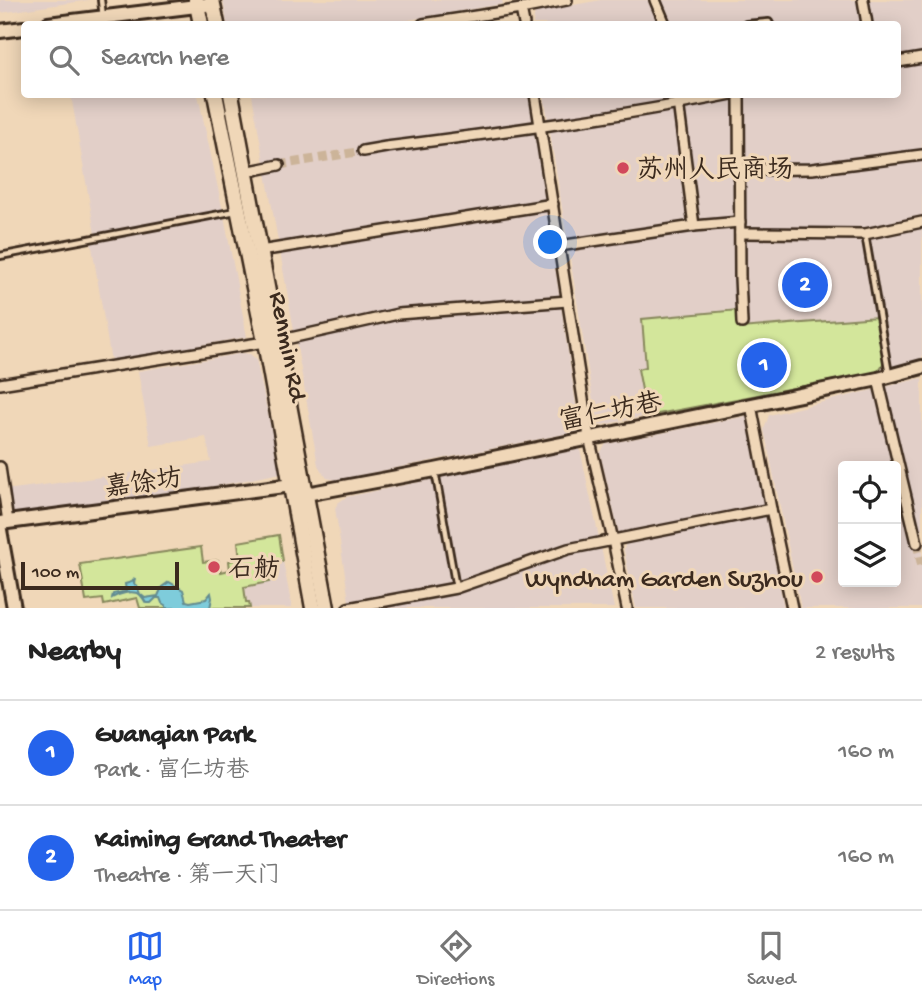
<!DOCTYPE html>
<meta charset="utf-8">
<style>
body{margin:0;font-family:"Gochi Hand","LXGW WenKai TC",sans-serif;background:#f2f2f2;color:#222}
.controls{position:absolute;right:21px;bottom:21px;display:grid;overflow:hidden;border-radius:7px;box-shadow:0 4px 18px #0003}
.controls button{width:63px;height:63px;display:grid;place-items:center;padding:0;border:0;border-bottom:2px solid #e0e0e0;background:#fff;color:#222;font:35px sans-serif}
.scale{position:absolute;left:21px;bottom:18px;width:158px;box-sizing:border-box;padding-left:7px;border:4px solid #3b2a1e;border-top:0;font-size:19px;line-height:24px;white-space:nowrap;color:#3b2a1e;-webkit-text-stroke:5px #f0d7b8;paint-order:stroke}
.you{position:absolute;left:551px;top:243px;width:24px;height:24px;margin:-18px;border:5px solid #fff;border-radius:50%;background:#1a73e8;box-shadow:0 0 0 10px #1a73e833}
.badge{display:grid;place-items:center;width:46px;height:46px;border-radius:50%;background:#2563eb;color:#fff;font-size:23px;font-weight:700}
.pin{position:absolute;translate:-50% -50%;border:4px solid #fff;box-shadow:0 2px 7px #0006}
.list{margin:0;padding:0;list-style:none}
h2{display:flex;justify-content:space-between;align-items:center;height:91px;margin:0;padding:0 28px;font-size:30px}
h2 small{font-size:23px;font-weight:400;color:#767676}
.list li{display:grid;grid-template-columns:46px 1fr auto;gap:21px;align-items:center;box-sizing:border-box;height:105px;padding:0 28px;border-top:2px solid #e0e0e0}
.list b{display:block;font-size:26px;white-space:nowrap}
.list p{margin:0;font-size:23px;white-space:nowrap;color:#767676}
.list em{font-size:23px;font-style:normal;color:#767676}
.icon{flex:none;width:38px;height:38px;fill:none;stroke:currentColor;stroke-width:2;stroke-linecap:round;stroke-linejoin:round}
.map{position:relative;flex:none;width:922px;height:608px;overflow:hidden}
.search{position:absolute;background:#fff;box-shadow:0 4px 18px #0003;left:21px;right:21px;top:21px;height:77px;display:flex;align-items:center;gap:18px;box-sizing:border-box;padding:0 24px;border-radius:7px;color:#767676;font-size:26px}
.sheet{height:301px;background:#fff}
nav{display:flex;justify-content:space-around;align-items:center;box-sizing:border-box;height:98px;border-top:2px solid #e0e0e0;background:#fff;font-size:19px;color:#767676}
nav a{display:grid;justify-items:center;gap:4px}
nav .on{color:#2563eb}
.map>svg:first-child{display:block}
.built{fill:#e2cfc8;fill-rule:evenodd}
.green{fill:#d3e69b;stroke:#87885c;stroke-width:2}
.water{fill:#7eccdb;stroke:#638b8f;stroke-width:2}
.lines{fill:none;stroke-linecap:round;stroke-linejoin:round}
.street-tunnel{stroke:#ccb499;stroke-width:9;stroke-dasharray:9 4.5;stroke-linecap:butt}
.lane-casing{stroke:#3b2a1e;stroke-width:10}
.street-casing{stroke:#3b2a1e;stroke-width:14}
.secondary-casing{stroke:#3b2a1e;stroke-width:18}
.primary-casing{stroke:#3b2a1e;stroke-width:19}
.lane{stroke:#f0d7b8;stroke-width:4.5}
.street{stroke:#f0d7b8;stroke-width:9}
.secondary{stroke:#f0d7b8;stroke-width:12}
.primary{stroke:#f0d7b8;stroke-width:14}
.poi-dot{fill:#d1495b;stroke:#f0d7b8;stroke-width:2.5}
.labels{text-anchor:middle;stroke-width:6;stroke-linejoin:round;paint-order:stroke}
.poi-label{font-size:26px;fill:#3b2a1e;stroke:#f0d7b8;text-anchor:start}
.street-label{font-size:26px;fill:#3b2a1e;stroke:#f0d7b8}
</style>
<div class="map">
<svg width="922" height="608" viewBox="0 0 922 608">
<rect width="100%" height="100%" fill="#f0d7b8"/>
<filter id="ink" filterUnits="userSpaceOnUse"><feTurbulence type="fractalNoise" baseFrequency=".0143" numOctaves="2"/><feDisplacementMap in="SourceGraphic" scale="14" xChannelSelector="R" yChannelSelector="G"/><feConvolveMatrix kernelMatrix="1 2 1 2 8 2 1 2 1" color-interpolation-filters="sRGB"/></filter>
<g filter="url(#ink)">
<g class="built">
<path d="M0,0H90L0,13Z"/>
<path d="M223,0H502L503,4L384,24H227Z"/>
<path d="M601,0H922V358L878,372L882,368L877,317L740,328L738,310L642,319L646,368L638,369L647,416L597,426L544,95L898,94V24H533L535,12Z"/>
<path d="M71,95H198L224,216L247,337L111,361L90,235L95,234Z"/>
<path d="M252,95H529L580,431L336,480L327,478L322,472L318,465Z"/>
<path d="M244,353L250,354L256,359L281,473L216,486L10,515L6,490L211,462L206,437L151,446L138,371Z"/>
<path d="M922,378V608H801L764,429L769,415ZM843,466H896V582H843Z"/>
<path d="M747,416L784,608H636L624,550L625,545L630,539L694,520L619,534L600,453L606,444Z"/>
<path d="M580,449L614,608H350L335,508L338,503L346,497Z"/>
<path d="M283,561L292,608H250L249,603H246L244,587L269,582L267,572L271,563Z"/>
</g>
<g class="green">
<path d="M738,310L740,328L877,317L884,362L878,372L647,416L638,369L646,367L642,319Z"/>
<path d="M279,535L283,561L271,563L272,571L267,572L269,582L244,587L246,602H249L250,608H140L137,598L104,605L103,599L86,601L80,564L201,547L203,562L218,560L221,572L230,570L229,561L240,559L238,542Z"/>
</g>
<path class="water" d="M135,578L134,584L137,586L140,594L145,598L158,596L162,587L169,582L183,590L186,601L190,602L206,599L211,593L212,598L210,608H166V605L162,603L160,598H156L151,603H146C144,600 142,596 139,594C132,590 118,594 112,598L113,594L126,591L125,584L132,582Z"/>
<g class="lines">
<g class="street-tunnel">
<path d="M279,165L363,151"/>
<path d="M917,543L922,567"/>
</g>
<defs>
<g id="lane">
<path d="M101,0L103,17"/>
<path d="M746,24L769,22L770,24"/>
<path d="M865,234L889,374"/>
<path d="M0,256L236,211"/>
<path d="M435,471L456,588"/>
</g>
<g id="street">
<path d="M655,0L665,24"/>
<path d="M863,0L867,24"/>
<path d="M521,9L524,24"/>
<path d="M423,24L521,9L567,0"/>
<path d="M898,62L922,58"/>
<path d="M535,94L589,437L613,540L627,608"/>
<path d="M677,94L694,226"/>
<path d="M739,94L740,277L742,323"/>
<path d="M363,151L386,147C502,132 618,117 732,94"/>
<path d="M740,170L812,169L922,155"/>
<path d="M245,172L279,165"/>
<path d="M740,233L865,234L922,222"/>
<path d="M559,246L694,226L740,222"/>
<path d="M260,251L553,204"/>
<path d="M277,341L398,314L568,301"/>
<path d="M878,379L917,543"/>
<path d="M0,384L265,342"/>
<path d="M751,405L771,509L792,608"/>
<path d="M0,467L8,522"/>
<path d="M348,608L456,588L568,549L771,509"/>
</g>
<g id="secondary">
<path d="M48,24L213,4"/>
<path d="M0,31L24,28"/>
<path d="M306,494L435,470L878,379L922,367"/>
<path d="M0,523L292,485"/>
<path d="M0,530L14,608"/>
</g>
<g id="primary">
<path d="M196,0L201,24"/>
<path d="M212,0L217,24"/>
<path d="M215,94L265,342L313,608"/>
<path d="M231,94L327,608"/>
</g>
</defs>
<use href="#lane" class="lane-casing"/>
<use href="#street" class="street-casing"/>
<use href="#secondary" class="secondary-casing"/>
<use href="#primary" class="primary-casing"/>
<use href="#lane" class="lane"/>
<use href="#street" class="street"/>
<use href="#secondary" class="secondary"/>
<use href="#primary" class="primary"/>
</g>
</g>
<g class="poi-dot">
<circle cx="623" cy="168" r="7"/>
<circle cx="214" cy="567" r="7"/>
<circle cx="817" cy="577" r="7"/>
</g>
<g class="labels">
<g class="poi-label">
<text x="637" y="177">苏州人民商场</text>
<text x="228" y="576">石舫</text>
<text x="803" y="586" text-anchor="end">Wyndham Garden Suzhou</text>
</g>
<g class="street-label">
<text transform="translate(290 346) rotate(79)" y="9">Renmin Rd</text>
<text transform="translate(610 410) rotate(-11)" y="9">富仁坊巷</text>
<text transform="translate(143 481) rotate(-8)" y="9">嘉馀坊</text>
</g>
</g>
</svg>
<div class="controls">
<button><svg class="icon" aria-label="locate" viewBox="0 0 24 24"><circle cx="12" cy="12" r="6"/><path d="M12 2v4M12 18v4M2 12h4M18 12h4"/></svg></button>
<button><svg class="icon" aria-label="layers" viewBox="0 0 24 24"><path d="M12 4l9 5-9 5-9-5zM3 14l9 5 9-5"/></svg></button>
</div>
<div class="scale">100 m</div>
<div class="you"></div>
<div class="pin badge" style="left:764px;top:365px">1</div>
<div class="pin badge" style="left:805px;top:285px">2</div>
<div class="search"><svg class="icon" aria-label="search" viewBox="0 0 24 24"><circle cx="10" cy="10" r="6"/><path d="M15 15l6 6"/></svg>Search here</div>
</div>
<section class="sheet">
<h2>Nearby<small>2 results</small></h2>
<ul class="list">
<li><span class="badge">1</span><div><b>Guanqian Park</b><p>Park · 富仁坊巷</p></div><em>160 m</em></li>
<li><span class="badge">2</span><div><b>Kaiming Grand Theater</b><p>Theatre · 第一天门</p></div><em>160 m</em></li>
</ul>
</section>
<nav>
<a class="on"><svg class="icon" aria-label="map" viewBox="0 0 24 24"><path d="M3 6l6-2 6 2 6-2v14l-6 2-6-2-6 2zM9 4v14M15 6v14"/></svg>Map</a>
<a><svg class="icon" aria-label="directions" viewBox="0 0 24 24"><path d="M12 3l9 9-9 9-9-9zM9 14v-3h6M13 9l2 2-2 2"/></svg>Directions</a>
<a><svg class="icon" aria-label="saved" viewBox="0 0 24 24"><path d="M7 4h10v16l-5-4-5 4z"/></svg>Saved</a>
</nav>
